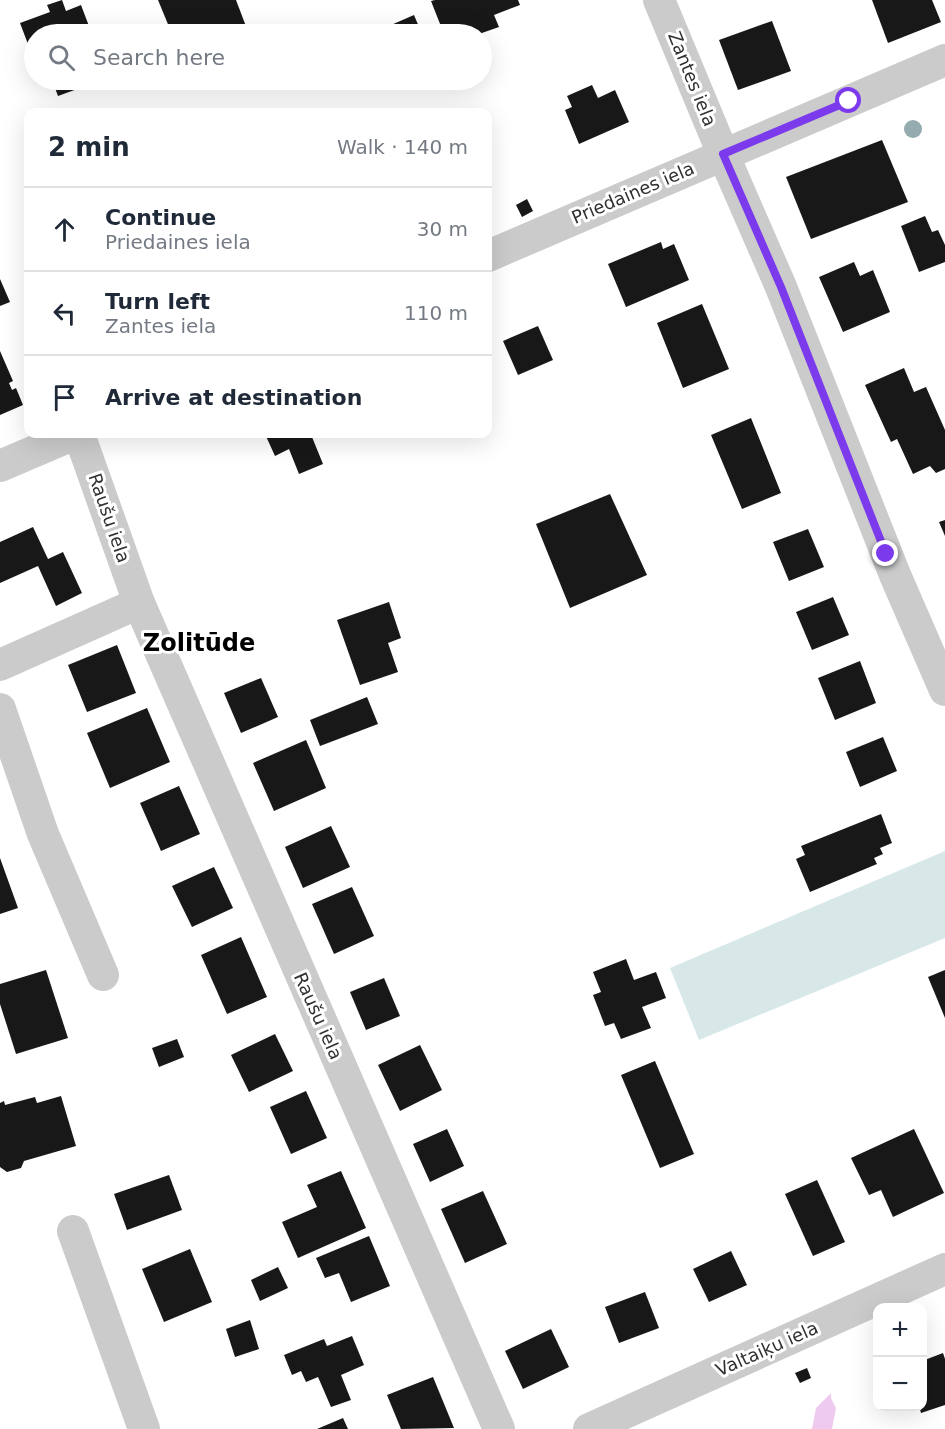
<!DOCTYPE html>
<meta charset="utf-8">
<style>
body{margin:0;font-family:"DejaVu Sans",sans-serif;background:#f2f2f3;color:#1f2937}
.controls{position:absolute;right:18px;bottom:18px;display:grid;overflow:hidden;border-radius:12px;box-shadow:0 6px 24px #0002}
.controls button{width:54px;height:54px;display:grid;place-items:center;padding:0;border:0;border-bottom:2px solid #e0e1e3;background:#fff;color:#1f2937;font:30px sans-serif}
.stop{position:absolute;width:18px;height:18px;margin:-14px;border:4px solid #7c3aed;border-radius:50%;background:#fff}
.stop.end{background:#7c3aed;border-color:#fff;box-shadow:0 2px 6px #0008}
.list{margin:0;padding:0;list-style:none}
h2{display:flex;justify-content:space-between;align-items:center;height:78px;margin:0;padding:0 24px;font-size:26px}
h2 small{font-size:20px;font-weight:400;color:#747a83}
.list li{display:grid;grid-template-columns:39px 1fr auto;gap:18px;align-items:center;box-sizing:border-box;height:84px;padding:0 24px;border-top:2px solid #e0e1e3}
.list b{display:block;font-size:22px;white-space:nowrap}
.list p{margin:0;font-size:20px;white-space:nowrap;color:#747a83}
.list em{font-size:20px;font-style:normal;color:#747a83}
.icon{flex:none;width:33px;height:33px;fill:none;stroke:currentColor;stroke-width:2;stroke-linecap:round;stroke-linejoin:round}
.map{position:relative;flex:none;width:945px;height:1429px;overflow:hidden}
.search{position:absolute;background:#fff;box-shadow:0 6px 24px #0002;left:24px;top:24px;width:468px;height:66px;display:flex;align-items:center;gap:15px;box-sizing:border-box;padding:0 21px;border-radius:33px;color:#747a83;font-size:22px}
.panel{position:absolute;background:#fff;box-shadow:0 6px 24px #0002;left:24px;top:108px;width:468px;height:330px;border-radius:12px}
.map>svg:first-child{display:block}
.green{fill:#d8e8e9}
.water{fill:#eecbee}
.building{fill:#181818}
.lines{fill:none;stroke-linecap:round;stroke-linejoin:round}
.minor{stroke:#cbcbcb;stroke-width:32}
.tree{fill:#94acb0}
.route{stroke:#7c3aed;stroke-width:8}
.labels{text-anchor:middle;stroke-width:6;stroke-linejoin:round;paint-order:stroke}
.street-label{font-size:18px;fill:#313131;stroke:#fff}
.district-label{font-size:24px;font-weight:bold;fill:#000;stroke:#fff}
</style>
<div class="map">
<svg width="945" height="1429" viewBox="0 0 945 1429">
<rect width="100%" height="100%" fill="#fff"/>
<path class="green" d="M945,851V938L699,1040L670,968Z"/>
<path class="water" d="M831,1393V1398L836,1408L832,1429H812L816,1408Z"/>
<g class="building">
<path d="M62,0L66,11L81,5L92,34H34V60L20,23L50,12L47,5Z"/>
<path d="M158,0H236L247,29L234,34H172Z"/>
<path d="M435,0H518L520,5L494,15L499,27L479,34H471L469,29L455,34H444L431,1Z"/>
<path d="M872,0H932L941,22L888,43Z"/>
<path d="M414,15L422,34H395L391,25Z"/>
<path d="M772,21L791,71L738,90L719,40Z"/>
<path d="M52,80H102L58,96Z"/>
<path d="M592,85L598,98L615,90L629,122L579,144L565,110L572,107L567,96Z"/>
<path d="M882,140L908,202L811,239L786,177Z"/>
<path d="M527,199L533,211L522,217L516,205Z"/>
<path d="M925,216L932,232L938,230L945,245V262L919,272L901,226Z"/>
<path d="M661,242L663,249L674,244L689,280L626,307L608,264Z"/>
<path d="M854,262L860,276L873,270L890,312L843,332L819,277Z"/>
<path d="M0,279L10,302L0,306Z"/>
<path d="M702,304L729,369L683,388L657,323Z"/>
<path d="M538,326L553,360L518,375L503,341Z"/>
<path d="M0,351L13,381L9,383L12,390L16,388L23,405L0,415Z"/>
<path d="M904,368L914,392L926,387L945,430V469L936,473L930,466L913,474L897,439L891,442L865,385Z"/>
<path d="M751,418L781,493L742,509L711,435Z"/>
<path d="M265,434H319L312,437L323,464L299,474L289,449L275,456Z"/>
<path d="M610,494L647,575L570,608L536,524Z"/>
<path d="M945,520V536L939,522Z"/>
<path d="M33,527L48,559L63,552L82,593L56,606L38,566L0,583V542Z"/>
<path d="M808,529L824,567L789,581L773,542Z"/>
<path d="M833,597L849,635L812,650L796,612Z"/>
<path d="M389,602L401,638L388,643L398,672L360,685L337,620Z"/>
<path d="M117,645L136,693L87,712L68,665Z"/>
<path d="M860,661L876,703L835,720L818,678Z"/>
<path d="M261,678L278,717L241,733L224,693Z"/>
<path d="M367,697L378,724L320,746L310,720Z"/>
<path d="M147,708L170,762L110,788L87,733Z"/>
<path d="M883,737L897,771L860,787L846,752Z"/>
<path d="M306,740L326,788L274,811L253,763Z"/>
<path d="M179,786L200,834L161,851L140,803Z"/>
<path d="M881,814L892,843L880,848L883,854L874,858L877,864L810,892L796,859L805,855L801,846Z"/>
<path d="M331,826L350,867L303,888L285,847Z"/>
<path d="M0,858L18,908L0,914Z"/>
<path d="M214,867L233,908L192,927L172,886Z"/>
<path d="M352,887L374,936L334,954L312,904Z"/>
<path d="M241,937L267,997L227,1014L201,955Z"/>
<path d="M626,959L634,980L656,972L666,998L642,1007L651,1028L621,1039L614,1023L605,1026L593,995L601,992L593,972Z"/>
<path d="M46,970L68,1038L16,1054L0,1004V984Z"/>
<path d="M945,970V1018L928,977Z"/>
<path d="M384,978L400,1016L366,1030L350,992Z"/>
<path d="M275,1034L293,1071L249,1092L231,1055Z"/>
<path d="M177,1039L184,1057L159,1067L152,1048Z"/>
<path d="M420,1045L442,1090L400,1111L378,1065Z"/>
<path d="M655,1061L694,1154L660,1168L621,1075Z"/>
<path d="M306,1091L327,1138L291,1154L270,1107Z"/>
<path d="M61,1096L76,1146L24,1161L21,1168L7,1172L0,1167V1103L4,1101L5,1105L35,1097L37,1103Z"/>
<path d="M447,1129L464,1166L430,1182L413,1144Z"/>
<path d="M914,1129L944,1193L893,1217L881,1190L869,1195L851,1158Z"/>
<path d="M341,1171L366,1228L298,1258L282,1222L317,1207L307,1185Z"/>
<path d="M169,1175L182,1210L127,1230L114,1194Z"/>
<path d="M817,1180L845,1242L813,1256L785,1194Z"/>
<path d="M483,1191L507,1244L465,1263L441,1209Z"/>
<path d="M369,1236L390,1286L351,1302L339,1273L325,1278L316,1258Z"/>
<path d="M190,1249L212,1302L164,1322L142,1269Z"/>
<path d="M731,1251L747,1285L709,1302L693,1269Z"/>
<path d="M278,1267L288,1288L260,1301L251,1280Z"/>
<path d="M645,1292L659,1328L619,1343L605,1307Z"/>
<path d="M250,1320L259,1349L235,1357L226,1329Z"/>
<path d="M551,1329L569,1367L523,1389L505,1351Z"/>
<path d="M352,1336L364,1365L341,1375L351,1400L331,1407L318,1377L306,1382L301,1371L292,1375L284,1355L324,1339L327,1346Z"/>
<path d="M943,1353L945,1359V1405L921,1413L919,1406H922V1361Z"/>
<path d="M807,1368L811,1378L800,1383L795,1373Z"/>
<path d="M433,1377L454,1428L401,1429L387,1395Z"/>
<path d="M343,1418L348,1429H317Z"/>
</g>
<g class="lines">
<g class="minor">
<path d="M659,0L723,154L781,287L895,575L945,690"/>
<path d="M488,256L945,60"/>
<path d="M79,434L139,603L499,1429"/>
<path d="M0,466L75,434"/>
<path d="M0,665L139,603"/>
<path d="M0,709L43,834L103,975"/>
<path d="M73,1231L144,1429"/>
<path d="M589,1429L945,1269"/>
</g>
</g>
<circle class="tree" cx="913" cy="129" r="9"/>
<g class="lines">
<path class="route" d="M849,101L723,154L781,287L886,554"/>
</g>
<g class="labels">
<g class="street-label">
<text transform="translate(692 79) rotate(68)" y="6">Zantes iela</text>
<text transform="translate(633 193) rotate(-23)" y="6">Priedaines iela</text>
<text transform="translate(109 518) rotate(71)" y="6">Raušu iela</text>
<text transform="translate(318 1016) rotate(66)" y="6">Raušu iela</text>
<text transform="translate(767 1349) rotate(-24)" y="6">Valtaiķu iela</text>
</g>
<g class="district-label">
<text x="199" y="651">Zolitūde</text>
</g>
</g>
</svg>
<div class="controls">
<button>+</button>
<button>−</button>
</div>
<div class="stop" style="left:849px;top:101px"></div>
<div class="stop end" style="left:886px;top:554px"></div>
<div class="search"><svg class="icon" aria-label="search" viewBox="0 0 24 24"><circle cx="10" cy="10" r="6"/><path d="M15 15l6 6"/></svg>Search here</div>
<section class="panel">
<h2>2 min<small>Walk · 140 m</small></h2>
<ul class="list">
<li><svg class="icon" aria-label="ahead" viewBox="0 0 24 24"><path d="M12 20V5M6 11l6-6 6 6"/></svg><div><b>Continue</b><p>Priedaines iela</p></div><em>30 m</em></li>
<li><svg class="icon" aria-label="left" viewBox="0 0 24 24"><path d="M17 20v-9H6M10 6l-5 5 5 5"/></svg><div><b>Turn left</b><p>Zantes iela</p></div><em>110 m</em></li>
<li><svg class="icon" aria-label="arrive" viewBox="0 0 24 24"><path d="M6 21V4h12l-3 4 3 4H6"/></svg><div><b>Arrive at destination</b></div></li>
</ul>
</section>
</div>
